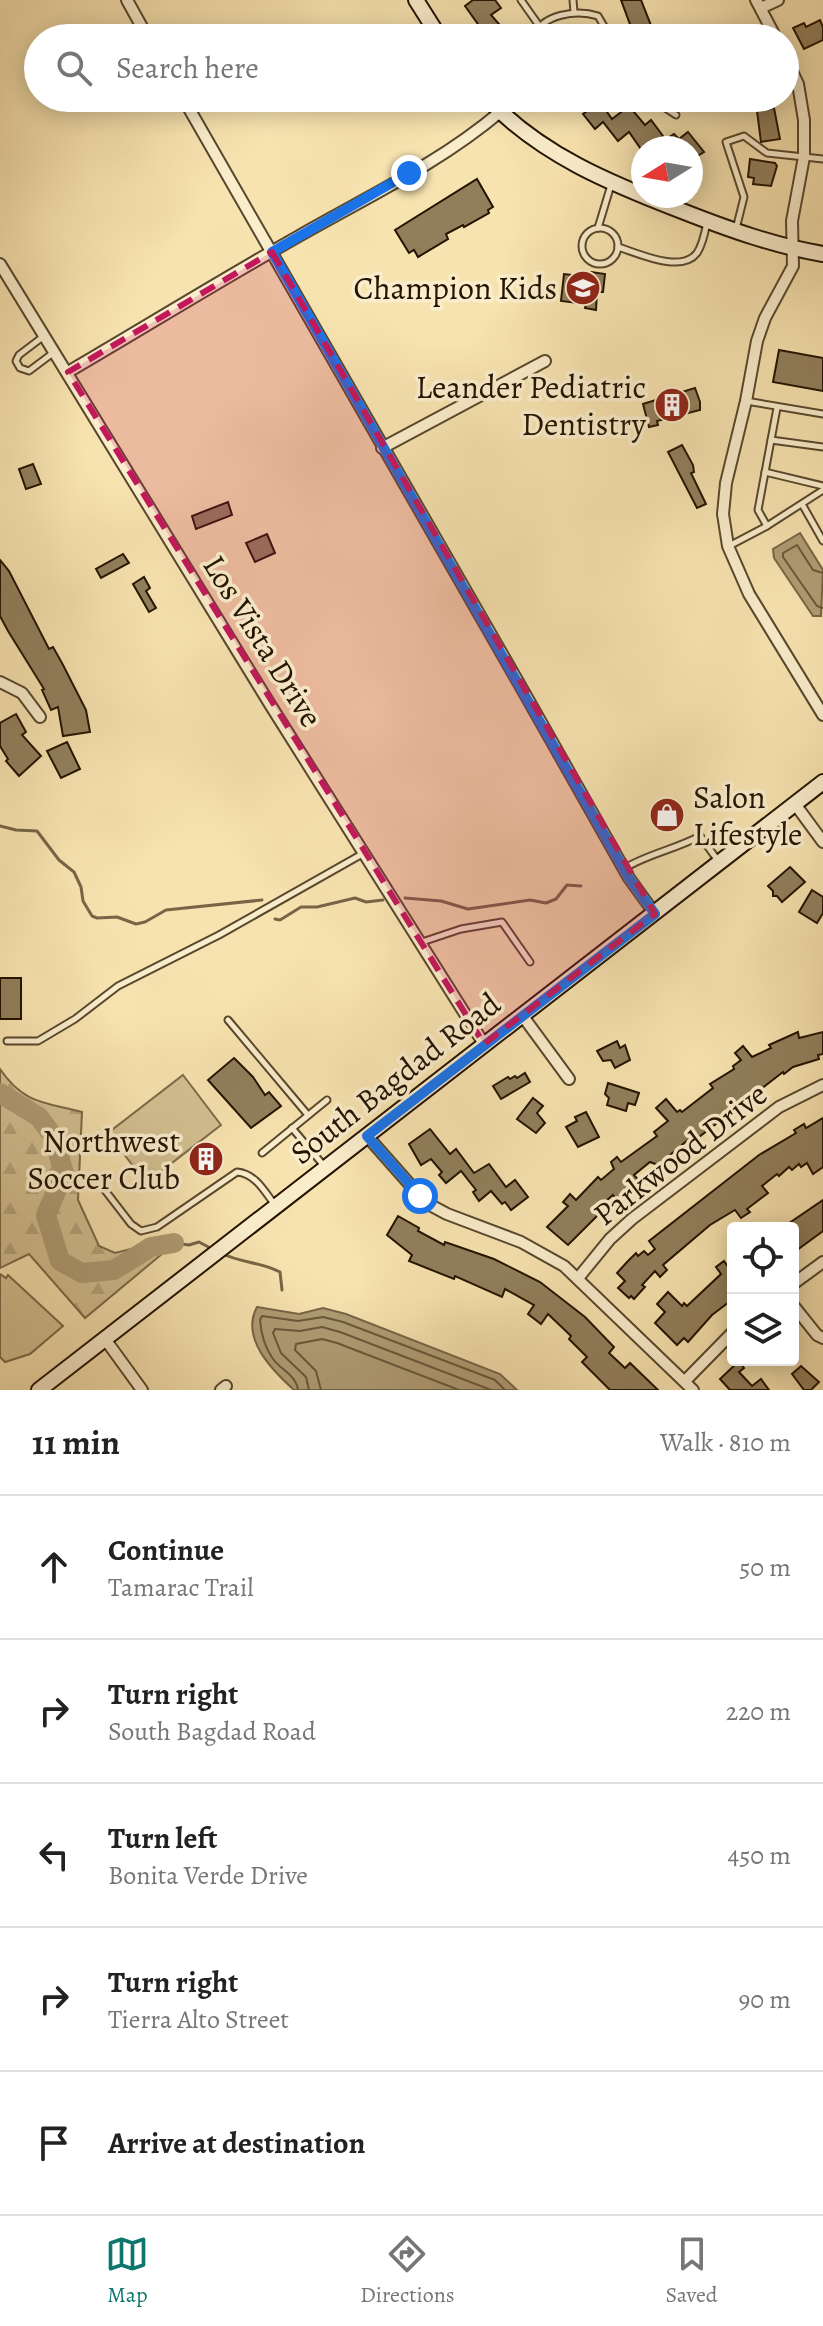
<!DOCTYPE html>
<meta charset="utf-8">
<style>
body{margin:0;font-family:Alegreya,serif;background:#f2f2f2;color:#222}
.controls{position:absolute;right:24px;bottom:24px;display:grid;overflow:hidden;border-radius:8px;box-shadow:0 4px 20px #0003}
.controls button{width:72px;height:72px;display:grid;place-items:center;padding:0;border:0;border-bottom:2px solid #e0e0e0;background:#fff;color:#222;font:40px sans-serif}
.compass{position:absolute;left:631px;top:136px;width:72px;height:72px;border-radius:50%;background:#fff;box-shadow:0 4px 20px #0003;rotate:259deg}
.stop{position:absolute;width:24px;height:24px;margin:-18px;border:6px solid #1a73e8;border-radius:50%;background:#fff}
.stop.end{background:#1a73e8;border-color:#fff;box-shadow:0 2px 8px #0008}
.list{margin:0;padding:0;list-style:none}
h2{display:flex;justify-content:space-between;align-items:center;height:104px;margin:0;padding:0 32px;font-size:34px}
h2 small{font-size:26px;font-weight:400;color:#767676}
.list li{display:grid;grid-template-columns:52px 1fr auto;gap:24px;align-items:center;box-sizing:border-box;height:144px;padding:0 32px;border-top:2px solid #e0e0e0}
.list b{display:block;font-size:30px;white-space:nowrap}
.list p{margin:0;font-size:26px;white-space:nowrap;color:#767676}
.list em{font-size:26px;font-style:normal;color:#767676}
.icon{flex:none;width:44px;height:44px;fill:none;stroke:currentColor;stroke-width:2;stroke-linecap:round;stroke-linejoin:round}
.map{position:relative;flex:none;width:823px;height:1390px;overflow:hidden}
.search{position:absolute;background:#fff;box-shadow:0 4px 20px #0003;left:24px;right:24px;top:24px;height:88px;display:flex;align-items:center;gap:20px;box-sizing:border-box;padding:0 28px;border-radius:44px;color:#767676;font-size:30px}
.sheet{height:824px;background:#fff}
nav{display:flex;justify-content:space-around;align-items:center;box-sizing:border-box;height:112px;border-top:2px solid #e0e0e0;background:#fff;font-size:22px;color:#767676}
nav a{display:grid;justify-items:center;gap:4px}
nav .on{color:#0f766e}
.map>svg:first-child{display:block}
.grass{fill:#d3c092;stroke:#7b6a49;stroke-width:2}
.forest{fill:url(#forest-firs);stroke:#7b6a49;stroke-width:2}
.water{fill:#af9c74;stroke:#776546;stroke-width:2}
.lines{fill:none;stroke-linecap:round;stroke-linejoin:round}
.shore{stroke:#69583a;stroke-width:2}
.stream{stroke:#776546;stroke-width:3}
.river{stroke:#af9c74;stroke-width:20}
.building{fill:#917f5c;stroke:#231300;stroke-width:2}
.service-casing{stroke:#58472c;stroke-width:9}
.minor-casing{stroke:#58472c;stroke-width:14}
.secondary-casing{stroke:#231300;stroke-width:18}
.service{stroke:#faedcc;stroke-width:5}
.minor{stroke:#faedcc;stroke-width:10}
.secondary{stroke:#faedcc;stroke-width:14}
.route{stroke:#1a73e8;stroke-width:10}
.marked{fill:#c2185b;fill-opacity:0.2;stroke:#c2185b;stroke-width:6;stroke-dasharray:16 10;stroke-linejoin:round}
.labels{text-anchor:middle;stroke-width:7;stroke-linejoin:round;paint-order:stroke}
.poi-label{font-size:32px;fill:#231300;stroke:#faedcc;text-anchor:end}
.street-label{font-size:32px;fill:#231300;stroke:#faedcc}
</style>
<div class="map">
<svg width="823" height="1390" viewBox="0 0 823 1390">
<defs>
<pattern id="forest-firs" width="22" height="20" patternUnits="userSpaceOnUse" patternTransform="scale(2)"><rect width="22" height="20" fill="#d3c092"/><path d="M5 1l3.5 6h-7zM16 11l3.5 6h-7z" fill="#b5a47c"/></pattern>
</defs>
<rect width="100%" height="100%" fill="#f7e3b0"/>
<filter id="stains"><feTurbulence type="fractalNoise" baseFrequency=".0025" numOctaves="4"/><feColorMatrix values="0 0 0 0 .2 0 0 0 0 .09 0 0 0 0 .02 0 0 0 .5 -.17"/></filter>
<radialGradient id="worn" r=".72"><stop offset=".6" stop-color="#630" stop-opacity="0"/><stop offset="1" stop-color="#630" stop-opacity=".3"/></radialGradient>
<g class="grass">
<path d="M183,1075L221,1125L146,1183L108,1133Z"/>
<path d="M0,1274L6,1278L8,1275L63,1326L30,1354L5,1362L0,1357Z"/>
</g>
<path class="forest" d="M0,1069C24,1104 44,1102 82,1112L78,1200L99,1246L115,1253L170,1239L168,1249L85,1318L29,1254L0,1268Z"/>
<g class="water">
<path d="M800,533L823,570L821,616H813L774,558L773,549Z"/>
<path d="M257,1307L299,1314L323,1308L346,1314L500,1374L517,1390H294C272,1370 240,1338 257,1307Z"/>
</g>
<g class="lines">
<g class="shore">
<path d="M823,573L813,570L797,545L783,553V557L817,606L823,608"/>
<path d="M298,1390C296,1375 281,1370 273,1359C265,1348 261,1332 260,1320L262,1316L298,1321L323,1317L343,1322L495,1380L505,1390"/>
<path d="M309,1390L306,1377L281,1353L273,1333L275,1329L300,1331L322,1327L340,1332L491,1390"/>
<path d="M321,1390L316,1371L295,1350L296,1344L322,1339L337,1343L459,1390"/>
</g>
<g class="stream">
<path d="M0,826L16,830L37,831L59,860L74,872L81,887L83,901L92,916L97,918L117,917L136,924L145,922L166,910L262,900"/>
<path d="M405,898L441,901L468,909L530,900L546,903L556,899L567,885L581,886"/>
<path d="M275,919L280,920L301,907H317L355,898L366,902L383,900"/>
<path d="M174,1243L189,1245L199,1242L214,1250"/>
<path d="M221,1253C240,1263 262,1262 280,1272L282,1290"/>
</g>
<path class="river" d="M0,1093L39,1117L53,1136L64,1173L46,1215L60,1261L82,1273L114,1270L151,1247L174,1243"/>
</g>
<g class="building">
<path d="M473,0H495L501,8L491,15L511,38H488L465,6Z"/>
<path d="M621,0H641L652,28L634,35Z"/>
<path d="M820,20L823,27V40L804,49L793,28L804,23L806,27Z"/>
<path d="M600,102L612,119L629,106L645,125L651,120L663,136L648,148H643V152L629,132L618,141L603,122L595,129L583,114Z"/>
<path d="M774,108L780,139L761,142L757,111Z"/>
<path d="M688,132L704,152L691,160V148H668L663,141L674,134L679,139Z"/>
<path d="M750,159L775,163L777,166L771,186L753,184L754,178L748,177Z"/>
<path d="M477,179L493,207L488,210L489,213L464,227L463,225L446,234L448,239L418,257L414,250L409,253L395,230Z"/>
<path d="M591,272L605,274L603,292H597L596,310L585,308L586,304L561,301L564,274L590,277Z"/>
<path d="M779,350L823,358V391L773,382Z"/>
<path d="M695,388L700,402V410L657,421L658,425L649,427L643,404Z"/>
<path d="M682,445L693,465L694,472L691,473L706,504L697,508L668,452Z"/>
<path d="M33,464L41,484L26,489L19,469Z"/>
<path d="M228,502L232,515L196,529L192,516Z"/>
<path d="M267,534L275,553L255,562L246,543Z"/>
<path d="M123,554L129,563L101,578L96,569Z"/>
<path d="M0,560L9,571L49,649L53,647L62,663L86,710L90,732L63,736L58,707L51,710L42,690L44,689L8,631L0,616Z"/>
<path d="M144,577L150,588L146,591L156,608L149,612L133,584Z"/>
<path d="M16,714L26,732L22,735L41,756L19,776L6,761L8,759L0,746V723Z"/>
<path d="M67,742L80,769L61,778L47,751Z"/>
<path d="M668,799L679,818L659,829L652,817L661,812L657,805Z"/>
<path d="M790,867L805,882L782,902L777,896H773V891L768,886Z"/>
<path d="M812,890L823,897V913L817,923L799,912Z"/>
<rect x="0" y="978" width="21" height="41"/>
<path d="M798,1032L799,1038L823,1032V1054L818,1055L819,1059L793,1067L784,1074L783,1072L699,1137L697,1134L689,1139L658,1165L650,1162L634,1175L640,1182L616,1199L613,1195L599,1207L603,1210L568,1245L547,1227L568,1206L563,1202L570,1194L576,1200L598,1177L601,1180L614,1169L611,1162L617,1157L621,1162L657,1136L654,1132L668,1121L656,1108L666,1099L677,1112L680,1110L682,1112L713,1088L710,1084L734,1069L733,1066L741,1060L735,1053L743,1046L752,1057L771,1048L769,1045Z"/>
<path d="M617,1041L620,1048L625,1045L630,1060L615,1068L611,1060L603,1061L597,1051Z"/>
<path d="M234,1058L253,1077L265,1095L269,1092L281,1106L251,1128L208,1080Z"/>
<path d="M525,1073L530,1082L501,1099L493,1086L508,1077L510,1079L515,1076L517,1078Z"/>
<path d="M608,1083L639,1093L635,1105L628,1103L626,1111L607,1105L609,1098L605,1094Z"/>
<path d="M533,1098L543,1106L537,1113L545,1123L536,1133L517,1119Z"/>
<path d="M586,1112L599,1137L578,1147L566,1127L577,1121L575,1117Z"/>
<path d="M823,1118V1167L813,1174L807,1163L801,1167L799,1164L792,1170L789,1167L779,1176L777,1174L762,1186L768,1193L747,1209L750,1212L741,1218L735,1210L710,1225L663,1265L667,1270L660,1277L655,1271L642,1285L645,1287L634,1299L631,1296L629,1298L618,1288L625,1281L617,1273L628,1261L636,1253L638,1256L644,1251L648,1255L655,1249L649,1241L759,1155L796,1133L794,1130L804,1124L806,1128Z"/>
<path d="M430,1129L450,1154L456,1149L474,1173L489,1164L506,1187L515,1180L528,1197L511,1210L505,1202L502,1204L491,1191L479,1201L473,1192L476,1190L461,1171L446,1183L439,1175L442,1172L431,1159L421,1165L409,1144Z"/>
<path d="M203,1145L220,1160L208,1173L191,1158Z"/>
<path d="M823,1200V1231L793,1253V1228H782Z"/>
<path d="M398,1216L419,1228L418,1231L444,1245L445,1242L494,1259L540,1282L585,1317L614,1347L609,1353L625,1368L630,1363L658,1390H610L582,1362L587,1357L569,1339L571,1336L548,1314L541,1324L528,1314L534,1305L505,1289L502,1297L455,1276L454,1279L409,1261L412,1255L387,1235Z"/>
<path d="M724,1261L729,1268L733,1264V1299L712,1315L688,1342L684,1338L677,1345L655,1323L665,1312L657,1304L668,1292L682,1306L684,1303L687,1306L721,1274L716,1267Z"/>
<path d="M739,1361L744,1368L739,1372L752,1386L761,1379L769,1390H730L720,1379Z"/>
<path d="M801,1366L819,1382L811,1390H804L792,1374Z"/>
</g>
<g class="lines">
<defs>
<g id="service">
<path d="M521,0L540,27"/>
<path d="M573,0L574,12"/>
<path d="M533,38C541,14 577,9 598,16L608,33L607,38"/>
<path d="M650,98L676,115"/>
<path d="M566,102L577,98"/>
<path d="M501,111L511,98"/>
<path d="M598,228L611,185"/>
<circle cx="600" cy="246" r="18"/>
<path d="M736,229L744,197L726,142L744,136L767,153L823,159"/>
<path d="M618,247C638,253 681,274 697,253C703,244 705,232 707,222"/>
<path d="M44,336L19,355L16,361L20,368L29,371L53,353"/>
<path d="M746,401L823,414"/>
<path d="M771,440L777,408"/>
<path d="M765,472L823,486"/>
<path d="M802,504L823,541"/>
<path d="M767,526L823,490"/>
<path d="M729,546L767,526L758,510L771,440L823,447"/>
<path d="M625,868C648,854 676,849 700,836L719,862"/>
<path d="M422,942L461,929L502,922L530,962"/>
<path d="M228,1020L308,1115"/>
<path d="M7,1041H38L75,1019L118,986L219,935L364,853"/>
<path d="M292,1128L325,1167"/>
<path d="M262,1153L327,1100"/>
<path d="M104,1189L131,1224L141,1231L157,1227L237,1172C256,1174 264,1191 275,1205"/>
</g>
<g id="minor">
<path d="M127,0L148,38"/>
<path d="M756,0L776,38"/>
<path d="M761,8L778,0"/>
<path d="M785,57L798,84L804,120V157L792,221L793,266L765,318L757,341L746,401L726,483L723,514L728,546L749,594L823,715"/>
<path d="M183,98C333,357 482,617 629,878L655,914"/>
<path d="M0,264L271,706L484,1044"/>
<path d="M68,372C145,327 221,280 299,236C367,197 440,163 500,112"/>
<path d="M382,448L545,361"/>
<path d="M0,682L22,693L40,717"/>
<path d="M795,804L823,842"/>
<path d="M522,1015L569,1079"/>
<path d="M367,1136L420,1196L432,1206L447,1214L521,1242L564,1266L693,1390"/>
<path d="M579,1277L610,1239L632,1219L779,1107L823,1085"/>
<path d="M793,1284L823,1262"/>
<path d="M793,1305L817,1335L823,1338"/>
<path d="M105,1339L142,1390"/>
<path d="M685,1381L733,1332"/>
<path d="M221,1390L226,1386"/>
</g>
<g id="secondary">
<path d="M416,0L440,38"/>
<path d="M487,98C540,155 612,184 682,211C728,229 775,246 823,254"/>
<path d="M39,1390L823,782"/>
</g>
</defs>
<use href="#service" class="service-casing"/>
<use href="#minor" class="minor-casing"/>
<use href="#secondary" class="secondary-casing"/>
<use href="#service" class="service"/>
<use href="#minor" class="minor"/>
<use href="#secondary" class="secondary"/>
</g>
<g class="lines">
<path class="route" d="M409,173L272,252L629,878L655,914L367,1136L420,1196"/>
</g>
<path class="marked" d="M272,252L655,914L484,1044L68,372Z"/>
<defs>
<symbol id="school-disc" viewBox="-11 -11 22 22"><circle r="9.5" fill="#8f2418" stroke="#faedcc"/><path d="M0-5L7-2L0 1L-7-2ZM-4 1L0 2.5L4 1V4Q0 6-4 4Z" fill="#fff"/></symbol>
<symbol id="building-disc" viewBox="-11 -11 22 22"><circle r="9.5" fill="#8f2418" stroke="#faedcc"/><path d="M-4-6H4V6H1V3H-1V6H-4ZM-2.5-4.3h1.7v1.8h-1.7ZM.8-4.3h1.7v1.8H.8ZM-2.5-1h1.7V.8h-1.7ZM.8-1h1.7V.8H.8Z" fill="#fff"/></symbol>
<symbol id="shop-disc" viewBox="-11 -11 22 22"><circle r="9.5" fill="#8f2418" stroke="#faedcc"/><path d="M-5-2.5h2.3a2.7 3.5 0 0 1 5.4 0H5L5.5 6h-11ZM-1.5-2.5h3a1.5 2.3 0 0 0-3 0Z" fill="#fff"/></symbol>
</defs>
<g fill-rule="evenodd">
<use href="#school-disc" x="563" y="268" width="40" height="40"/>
<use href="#building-disc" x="652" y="385" width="40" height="40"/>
<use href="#shop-disc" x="647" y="795" width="40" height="40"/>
<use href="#building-disc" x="186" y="1139" width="40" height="40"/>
</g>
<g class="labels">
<g class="poi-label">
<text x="557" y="299">Champion Kids</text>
<text x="646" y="398">Leander Pediatric<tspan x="646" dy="37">Dentistry</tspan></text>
<text x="693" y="808" text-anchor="start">Salon<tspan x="693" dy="37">Lifestyle</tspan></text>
<text x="180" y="1152">Northwest<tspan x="180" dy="37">Soccer Club</tspan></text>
</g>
<g class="street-label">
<text transform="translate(263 641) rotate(58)" y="11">Los Vista Drive</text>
<text transform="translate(395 1078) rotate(-38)" y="11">South Bagdad Road</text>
<text transform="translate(680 1154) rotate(-38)" y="11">Parkwood Drive</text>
</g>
</g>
<rect width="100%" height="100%" filter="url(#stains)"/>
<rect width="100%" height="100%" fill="url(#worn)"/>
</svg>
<div class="controls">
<button><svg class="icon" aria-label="locate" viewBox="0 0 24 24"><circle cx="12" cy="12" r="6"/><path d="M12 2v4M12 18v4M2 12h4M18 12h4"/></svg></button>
<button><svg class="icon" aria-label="layers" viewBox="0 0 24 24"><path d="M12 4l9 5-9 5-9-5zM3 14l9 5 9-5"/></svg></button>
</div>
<svg class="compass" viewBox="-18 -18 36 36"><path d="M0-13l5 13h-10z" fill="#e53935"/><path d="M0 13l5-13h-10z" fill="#767676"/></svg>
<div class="stop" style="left:420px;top:1196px"></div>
<div class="stop end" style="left:409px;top:173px"></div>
<div class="search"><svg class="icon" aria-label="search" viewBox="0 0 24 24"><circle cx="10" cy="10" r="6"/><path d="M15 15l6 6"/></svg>Search here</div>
</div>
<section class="sheet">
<h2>11 min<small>Walk · 810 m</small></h2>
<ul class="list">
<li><svg class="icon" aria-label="ahead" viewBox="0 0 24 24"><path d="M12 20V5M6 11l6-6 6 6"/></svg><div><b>Continue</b><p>Tamarac Trail</p></div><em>50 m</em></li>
<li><svg class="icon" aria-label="right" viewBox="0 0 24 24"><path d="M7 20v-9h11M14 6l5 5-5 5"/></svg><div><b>Turn right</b><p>South Bagdad Road</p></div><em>220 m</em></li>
<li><svg class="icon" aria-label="left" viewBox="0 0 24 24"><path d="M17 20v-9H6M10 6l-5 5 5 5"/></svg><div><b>Turn left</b><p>Bonita Verde Drive</p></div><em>450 m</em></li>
<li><svg class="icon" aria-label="right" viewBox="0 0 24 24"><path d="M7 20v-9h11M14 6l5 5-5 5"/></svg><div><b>Turn right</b><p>Tierra Alto Street</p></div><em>90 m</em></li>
<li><svg class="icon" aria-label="arrive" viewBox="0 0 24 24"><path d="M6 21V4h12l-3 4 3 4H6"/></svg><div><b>Arrive at destination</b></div></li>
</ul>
</section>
<nav>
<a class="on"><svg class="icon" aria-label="map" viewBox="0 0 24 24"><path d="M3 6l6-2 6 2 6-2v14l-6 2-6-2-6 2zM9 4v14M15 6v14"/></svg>Map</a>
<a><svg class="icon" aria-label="directions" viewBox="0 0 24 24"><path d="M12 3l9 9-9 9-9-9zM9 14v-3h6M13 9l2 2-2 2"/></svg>Directions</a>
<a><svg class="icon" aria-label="saved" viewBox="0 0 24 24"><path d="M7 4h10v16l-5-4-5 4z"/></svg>Saved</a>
</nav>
